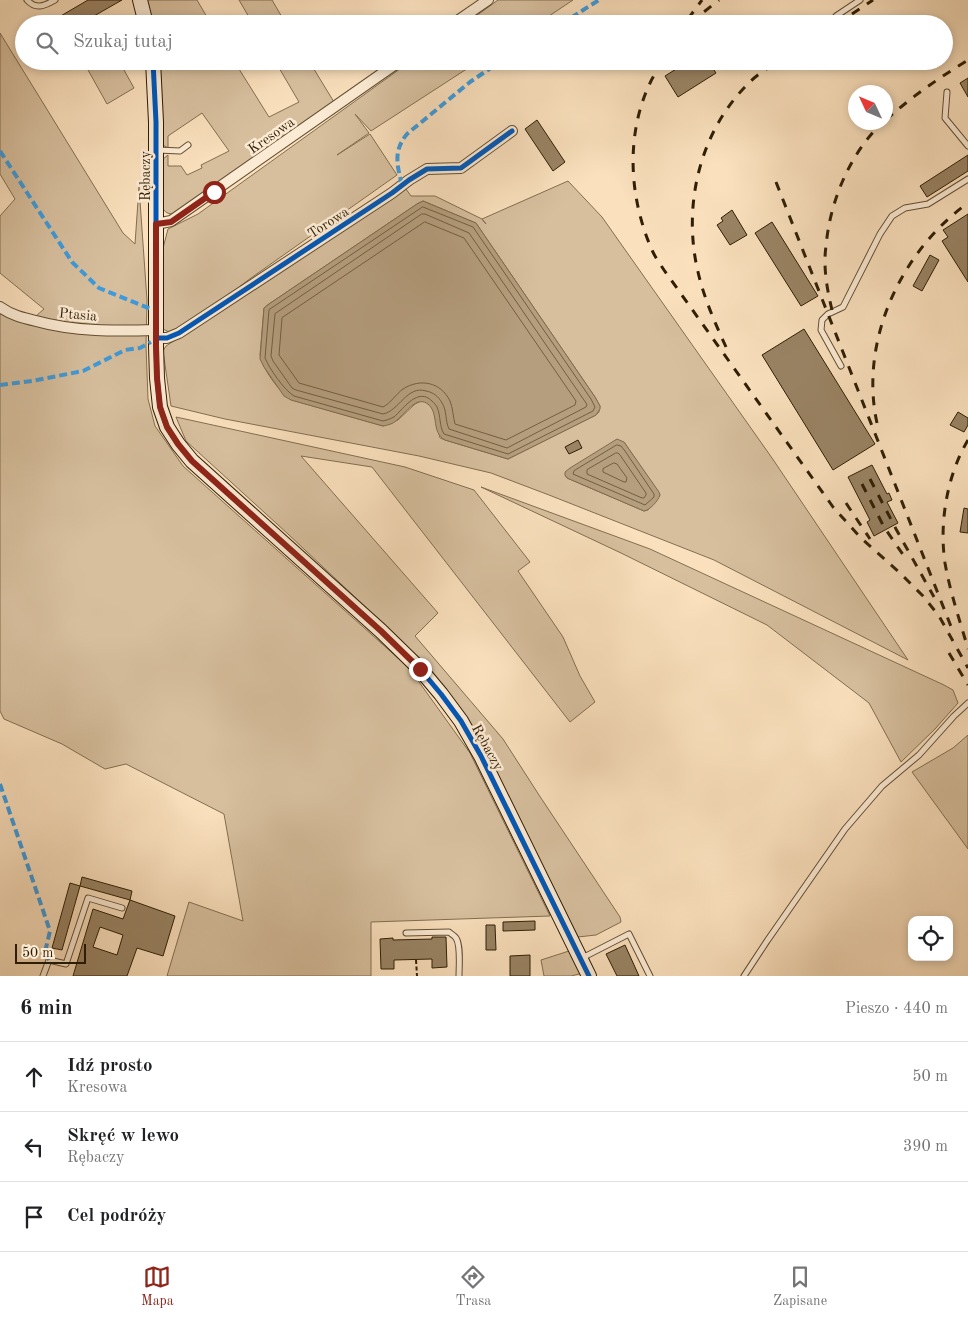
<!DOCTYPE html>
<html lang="pl">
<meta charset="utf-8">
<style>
body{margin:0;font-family:"Old Standard TT",serif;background:#f6f6f6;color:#202124}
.controls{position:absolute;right:15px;bottom:15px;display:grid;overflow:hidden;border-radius:10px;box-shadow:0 2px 8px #0003}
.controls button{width:45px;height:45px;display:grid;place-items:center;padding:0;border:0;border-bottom:1px solid #e0e0e0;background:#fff;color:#202124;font:25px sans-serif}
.compass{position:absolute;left:848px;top:85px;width:45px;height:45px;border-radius:50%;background:#fff;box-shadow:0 2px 8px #0003;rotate:314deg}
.scale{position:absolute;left:15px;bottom:12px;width:71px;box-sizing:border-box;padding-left:5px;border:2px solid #2f1e04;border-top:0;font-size:14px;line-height:18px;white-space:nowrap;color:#2f1e04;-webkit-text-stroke:4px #fcebd4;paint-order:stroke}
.stop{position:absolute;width:15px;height:15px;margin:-11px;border:4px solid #8f2418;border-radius:50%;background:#fff}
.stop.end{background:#8f2418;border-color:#fff;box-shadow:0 1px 5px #0008}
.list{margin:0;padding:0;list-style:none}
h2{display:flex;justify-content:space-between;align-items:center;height:65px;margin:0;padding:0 20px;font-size:21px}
h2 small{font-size:16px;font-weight:400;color:#757577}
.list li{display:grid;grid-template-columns:32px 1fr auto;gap:15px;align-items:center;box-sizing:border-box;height:70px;padding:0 20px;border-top:1px solid #e0e0e0}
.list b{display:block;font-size:19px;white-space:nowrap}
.list p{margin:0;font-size:16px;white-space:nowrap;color:#757577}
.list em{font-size:16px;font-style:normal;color:#757577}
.icon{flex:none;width:28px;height:28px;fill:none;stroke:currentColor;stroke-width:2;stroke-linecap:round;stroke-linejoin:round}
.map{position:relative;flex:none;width:968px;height:976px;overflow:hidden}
.search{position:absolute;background:#fff;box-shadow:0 2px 8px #0003;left:15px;right:15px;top:15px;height:55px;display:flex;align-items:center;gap:12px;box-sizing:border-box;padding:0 18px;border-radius:28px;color:#757577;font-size:19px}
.sheet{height:275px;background:#fff}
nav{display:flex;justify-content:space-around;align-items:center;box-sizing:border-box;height:70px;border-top:1px solid #e0e0e0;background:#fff;font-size:14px;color:#757577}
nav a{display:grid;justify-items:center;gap:2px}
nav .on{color:#8f2418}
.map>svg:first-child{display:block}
.green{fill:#d7bf9e;stroke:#836e51;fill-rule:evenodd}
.water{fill:#b59e7e;stroke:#7f6b4d}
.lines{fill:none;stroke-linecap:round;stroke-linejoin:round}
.shore{stroke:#725e41;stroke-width:1}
.building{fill:#998364;stroke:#2f1e04;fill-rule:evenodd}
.lane-casing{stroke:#624e32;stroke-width:7}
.street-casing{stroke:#624e32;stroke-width:12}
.secondary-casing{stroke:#2f1e04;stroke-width:16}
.path{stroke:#2f1e04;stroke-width:2;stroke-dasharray:4 2.5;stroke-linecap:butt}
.lane{stroke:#fcebd4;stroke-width:5}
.street{stroke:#fcebd4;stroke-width:10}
.secondary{stroke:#fcebd4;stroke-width:14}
.rail{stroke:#2f1e04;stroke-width:3;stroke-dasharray:9 9;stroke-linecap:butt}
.quiet{stroke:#3d9bdd;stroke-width:4;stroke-dasharray:8 4;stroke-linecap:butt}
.cycleway-casing{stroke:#fcebd4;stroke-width:8}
.cycleway{stroke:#0057b8;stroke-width:5}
.route{stroke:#8f2418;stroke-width:6}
.labels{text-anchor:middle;stroke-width:5;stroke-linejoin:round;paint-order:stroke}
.street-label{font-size:14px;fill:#2f1e04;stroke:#fcebd4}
</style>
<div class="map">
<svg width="968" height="976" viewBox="0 0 968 976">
<rect width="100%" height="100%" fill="#fae0bd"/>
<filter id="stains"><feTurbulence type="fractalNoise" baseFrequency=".004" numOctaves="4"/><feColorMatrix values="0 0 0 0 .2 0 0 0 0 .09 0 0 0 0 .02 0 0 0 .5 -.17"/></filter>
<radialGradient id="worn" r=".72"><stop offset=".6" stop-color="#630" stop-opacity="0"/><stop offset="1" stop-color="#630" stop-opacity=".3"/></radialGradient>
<g class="green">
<path d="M146,0H197L211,24H153Z"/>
<path d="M239,0H272L286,24H253Z"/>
<path d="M498,0H573L537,24H465Z"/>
<path d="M0,33L123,233L135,244L139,187L147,300L146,346L148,399L155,426L183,466L409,668L470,753L550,916L371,922V976H167L189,902L243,921L224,814L126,764L105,769L62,744L4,719L0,711V303L27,324L44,309L0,273V216L15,199L0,174Z"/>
<path d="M83,61H119L134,88L107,104Z"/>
<path d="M157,61H234L269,117L299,102L275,61H309L334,102L179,214C171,214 166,215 162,207L163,159L168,155V166H181L187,175L202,168L201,165L229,151L202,113L168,136V148L163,145Z"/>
<path d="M411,61H479L371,131L355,114L369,133L337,155L370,134L397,175L251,278L206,312L176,330L169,332L163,329L161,256L168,229L198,214Z"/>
<path d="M568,181L602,217L772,458L908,660L714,560L549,495L491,473L419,456L225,419L171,406L163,351L166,346L406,189L411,196H435L482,219L486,224L482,219ZM423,201L471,221L476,223L478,226L595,397L600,406L599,412L596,415L508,459L445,440L440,438L433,409L427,403L424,401H421L415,404L398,420L383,426L292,400C279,392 263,370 260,355L264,308L266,306L417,204ZM624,442L660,495L648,510L644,511L567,478L565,475Z"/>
<path d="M176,417L405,467L474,490L530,562L518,571L563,637L580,676L595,702L570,722L372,467L301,456L438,613L415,636L503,739L539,795L620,917L621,922L596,935L578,937L480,740L446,695L408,647L288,534L186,441Z"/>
<path d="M481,487L650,549L944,685L953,690L958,703L935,729L901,762L869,703L767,625L621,553Z"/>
<path d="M968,735V849L912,772L953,748Z"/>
<path d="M572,950L583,973L571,976H544L541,960Z"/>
</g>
<g class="water">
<path d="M423,201L471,221L476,223L478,226L595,397L600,406V409L596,415L508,459L445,440C431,432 439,415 429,405C417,394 406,413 397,420C393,424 388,425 383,426L291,400L284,396L264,367L260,359L264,308L269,304L417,204Z"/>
<path d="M617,439L624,442L659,492L660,495C658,501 650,510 644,511L567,478L565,475V472L570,468Z"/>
</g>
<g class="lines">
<g class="shore">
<path d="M423,207L473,227L591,399L595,407L593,411L508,454L444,434C439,426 441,416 437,407C436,405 434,403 432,401C418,387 404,408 394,417C390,419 387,420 383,421L294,396C284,390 269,368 265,358L269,310Z"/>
<path d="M422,214H425L469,233L586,403L587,405L586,407L507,448L449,429C445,421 447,410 442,403C439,397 433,392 426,391C407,385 399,411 383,414L296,390L292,388L273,361L271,356L275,314Z"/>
<path d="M425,222L464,238L576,401L575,405L506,440L455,424C453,417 453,408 450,401C441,382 420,378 403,389C396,394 391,403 383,407L299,383L279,355L282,318Z"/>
<path d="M617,445L621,446L625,451L654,494V497L645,505L573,474L574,471Z"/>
<path d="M616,453H618L620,455L646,493V495L644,498H642L587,474V470Z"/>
<path d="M614,463L617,464L627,478L626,482H624L603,472V469Z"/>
</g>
</g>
<g class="building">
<path d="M88,0H122L80,24H47Z"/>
<path d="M689,61H708L716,73L678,97L665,76Z"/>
<path d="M968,78V97L960,83Z"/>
<path d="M537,120L565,162L553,171L525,129Z"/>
<path d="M968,155V171L927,197L920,186Z"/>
<path d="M732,210L747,235L730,245L717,225L723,221L721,218Z"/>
<path d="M968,214V282L942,241L948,237L943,230Z"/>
<path d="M772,222L818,296L801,306L755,233Z"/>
<path d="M930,255L939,260L922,291L913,286Z"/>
<path d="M804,329L875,444L833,470L762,355Z"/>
<path d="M958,412L968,418V425L964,432L950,425Z"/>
<path d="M578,440L582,448L569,454L565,447Z"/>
<path d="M872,465L887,494L889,493L892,500L887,502L898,523L874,536L867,522L870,520L848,477Z"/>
<path d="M964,508L968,509V533L960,532Z"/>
<path d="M82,877L132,891L130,900L80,886Z"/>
<path d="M70,883L80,886L62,950L52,948Z"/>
<path d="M130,900L175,916L163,956L137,948L127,976H73L93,909L123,919ZM100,927L123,935L117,955L93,947Z"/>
<path d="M535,921V930L503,931V922Z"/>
<path d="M486,925H495L496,950H486Z"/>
<path d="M432,937H446L447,967L432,968V959L394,960V969H381L380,939L393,938V940L432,939Z"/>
<path d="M625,945L639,976H617L606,954Z"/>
<path d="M530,955V976H510V956Z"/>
</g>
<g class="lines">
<defs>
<g id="lane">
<path d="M27,0C36,10 44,6 55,0"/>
<path d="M836,16L860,0"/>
<path d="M947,92L945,118L968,146"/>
<path d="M158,150L180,151L188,145"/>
<path d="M841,366L821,330L822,320L828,314L843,307L880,234L892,216L905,208L928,204L968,179"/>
<path d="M406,933L449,932C451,934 454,935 456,938C461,945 459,967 459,976"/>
<path d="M582,958L629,934L650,976"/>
<path d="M43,976L49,960L66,964L88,898L122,908"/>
<path d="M744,976L767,941L845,829L882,786L919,755L954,716L968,703"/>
</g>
<g id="street">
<path d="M453,24L488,0"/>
<path d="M156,224L171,221L400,61"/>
<path d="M0,307C11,315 23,318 36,321C75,332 116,331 156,330"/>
<path d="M156,338H167L179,333L392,193L409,180L427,169L461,168L512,131"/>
</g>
<g id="secondary">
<path d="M140,0L146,24"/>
<path d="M153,61L156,122V347L157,378L160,407L167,427L178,444L192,461L381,631L420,669L441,694L461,721L481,756L589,976"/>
</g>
</defs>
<use href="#lane" class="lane-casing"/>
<use href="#street" class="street-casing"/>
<use href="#secondary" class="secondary-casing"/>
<g class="path">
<path d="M118,24L132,16"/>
<path d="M416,960L417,976"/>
</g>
<use href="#lane" class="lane"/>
<use href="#street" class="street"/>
<use href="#secondary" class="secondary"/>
<g class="rail">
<path d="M688,19L702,0"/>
<path d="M691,24L700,15L719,0"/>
<path d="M837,24L873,0"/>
<path d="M663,61C659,68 654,75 651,81C625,134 629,198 652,250C655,257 660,264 664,270L833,507L860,537L900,573L923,596L939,616L968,668"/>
<path d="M886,120C911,97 939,78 968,60"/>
<path d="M776,182L952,629"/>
<path d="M832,310C827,289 823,267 826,246C830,201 850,153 883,122"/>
<path d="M726,347C715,323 704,298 698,272C682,205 700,129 751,81C759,73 770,67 779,61"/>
<path d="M877,423C859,341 901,251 968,203"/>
<path d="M968,440C947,475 939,523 945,563C950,592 960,621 968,649"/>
<path d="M870,479L896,529L934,597"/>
<path d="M862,484L884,527L906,559"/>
<path d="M846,503L870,539"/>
<path d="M949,653L968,685"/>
</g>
<g class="quiet">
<path d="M561,24L599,0"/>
<path d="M0,151L72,262L99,288L156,311"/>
<path d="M402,185C397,165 393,151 407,134L470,82L501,61"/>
<path d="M0,385L32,381L83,371L125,350L140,348L151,342"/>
<path d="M0,784L50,931L45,952L49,960"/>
</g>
<defs>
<g id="cycleway">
<path d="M153,61L156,122V347L157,378L160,407L167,427L178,444L192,461L381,631L420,669L441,694L461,721L481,756L589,976"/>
<path d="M156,338H167L179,333L392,193L409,180L427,169L461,168L512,131"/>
</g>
</defs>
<use href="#cycleway" class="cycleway-casing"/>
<use href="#cycleway" class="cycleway"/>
</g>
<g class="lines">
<path class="route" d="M214,192L171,222L156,224V346L157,378L160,407L167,427L178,444L192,461L381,631L420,669"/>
</g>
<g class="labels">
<g class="street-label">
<text transform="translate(271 135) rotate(-35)" y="5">Kresowa</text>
<text transform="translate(145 176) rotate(-90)" y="5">Rębaczy</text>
<text transform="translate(328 222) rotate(-33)" y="5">Torowa</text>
<text transform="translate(78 314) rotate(5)" y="5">Ptasia</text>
<text transform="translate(488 747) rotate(61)" y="5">Rębaczy</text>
</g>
</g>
<rect width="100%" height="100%" filter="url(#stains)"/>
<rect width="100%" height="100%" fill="url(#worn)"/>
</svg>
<div class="controls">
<button><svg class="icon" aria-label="locate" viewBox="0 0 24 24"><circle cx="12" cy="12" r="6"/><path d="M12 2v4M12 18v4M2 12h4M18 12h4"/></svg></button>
</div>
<svg class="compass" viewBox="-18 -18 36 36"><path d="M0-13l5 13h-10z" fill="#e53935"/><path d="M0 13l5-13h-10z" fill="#757577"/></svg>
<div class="scale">50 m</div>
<div class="stop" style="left:214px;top:192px"></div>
<div class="stop end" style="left:420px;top:669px"></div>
<div class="search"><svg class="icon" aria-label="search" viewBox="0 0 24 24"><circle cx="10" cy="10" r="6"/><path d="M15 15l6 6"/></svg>Szukaj tutaj</div>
</div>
<section class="sheet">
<h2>6 min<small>Pieszo · 440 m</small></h2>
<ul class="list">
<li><svg class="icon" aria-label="ahead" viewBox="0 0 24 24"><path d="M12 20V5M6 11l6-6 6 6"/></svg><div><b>Idź prosto</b><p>Kresowa</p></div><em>50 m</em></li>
<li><svg class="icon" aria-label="left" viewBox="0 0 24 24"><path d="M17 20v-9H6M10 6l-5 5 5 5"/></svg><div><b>Skręć w lewo</b><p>Rębaczy</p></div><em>390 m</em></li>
<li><svg class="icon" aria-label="arrive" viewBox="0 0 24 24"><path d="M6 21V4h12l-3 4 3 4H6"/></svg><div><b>Cel podróży</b></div></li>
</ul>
</section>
<nav>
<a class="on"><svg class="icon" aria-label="map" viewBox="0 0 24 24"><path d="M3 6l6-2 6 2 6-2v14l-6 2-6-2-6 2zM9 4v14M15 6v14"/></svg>Mapa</a>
<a><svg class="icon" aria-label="directions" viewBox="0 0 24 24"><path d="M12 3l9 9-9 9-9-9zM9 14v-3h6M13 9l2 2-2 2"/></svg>Trasa</a>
<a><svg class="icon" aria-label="saved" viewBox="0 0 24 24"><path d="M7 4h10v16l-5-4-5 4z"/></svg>Zapisane</a>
</nav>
